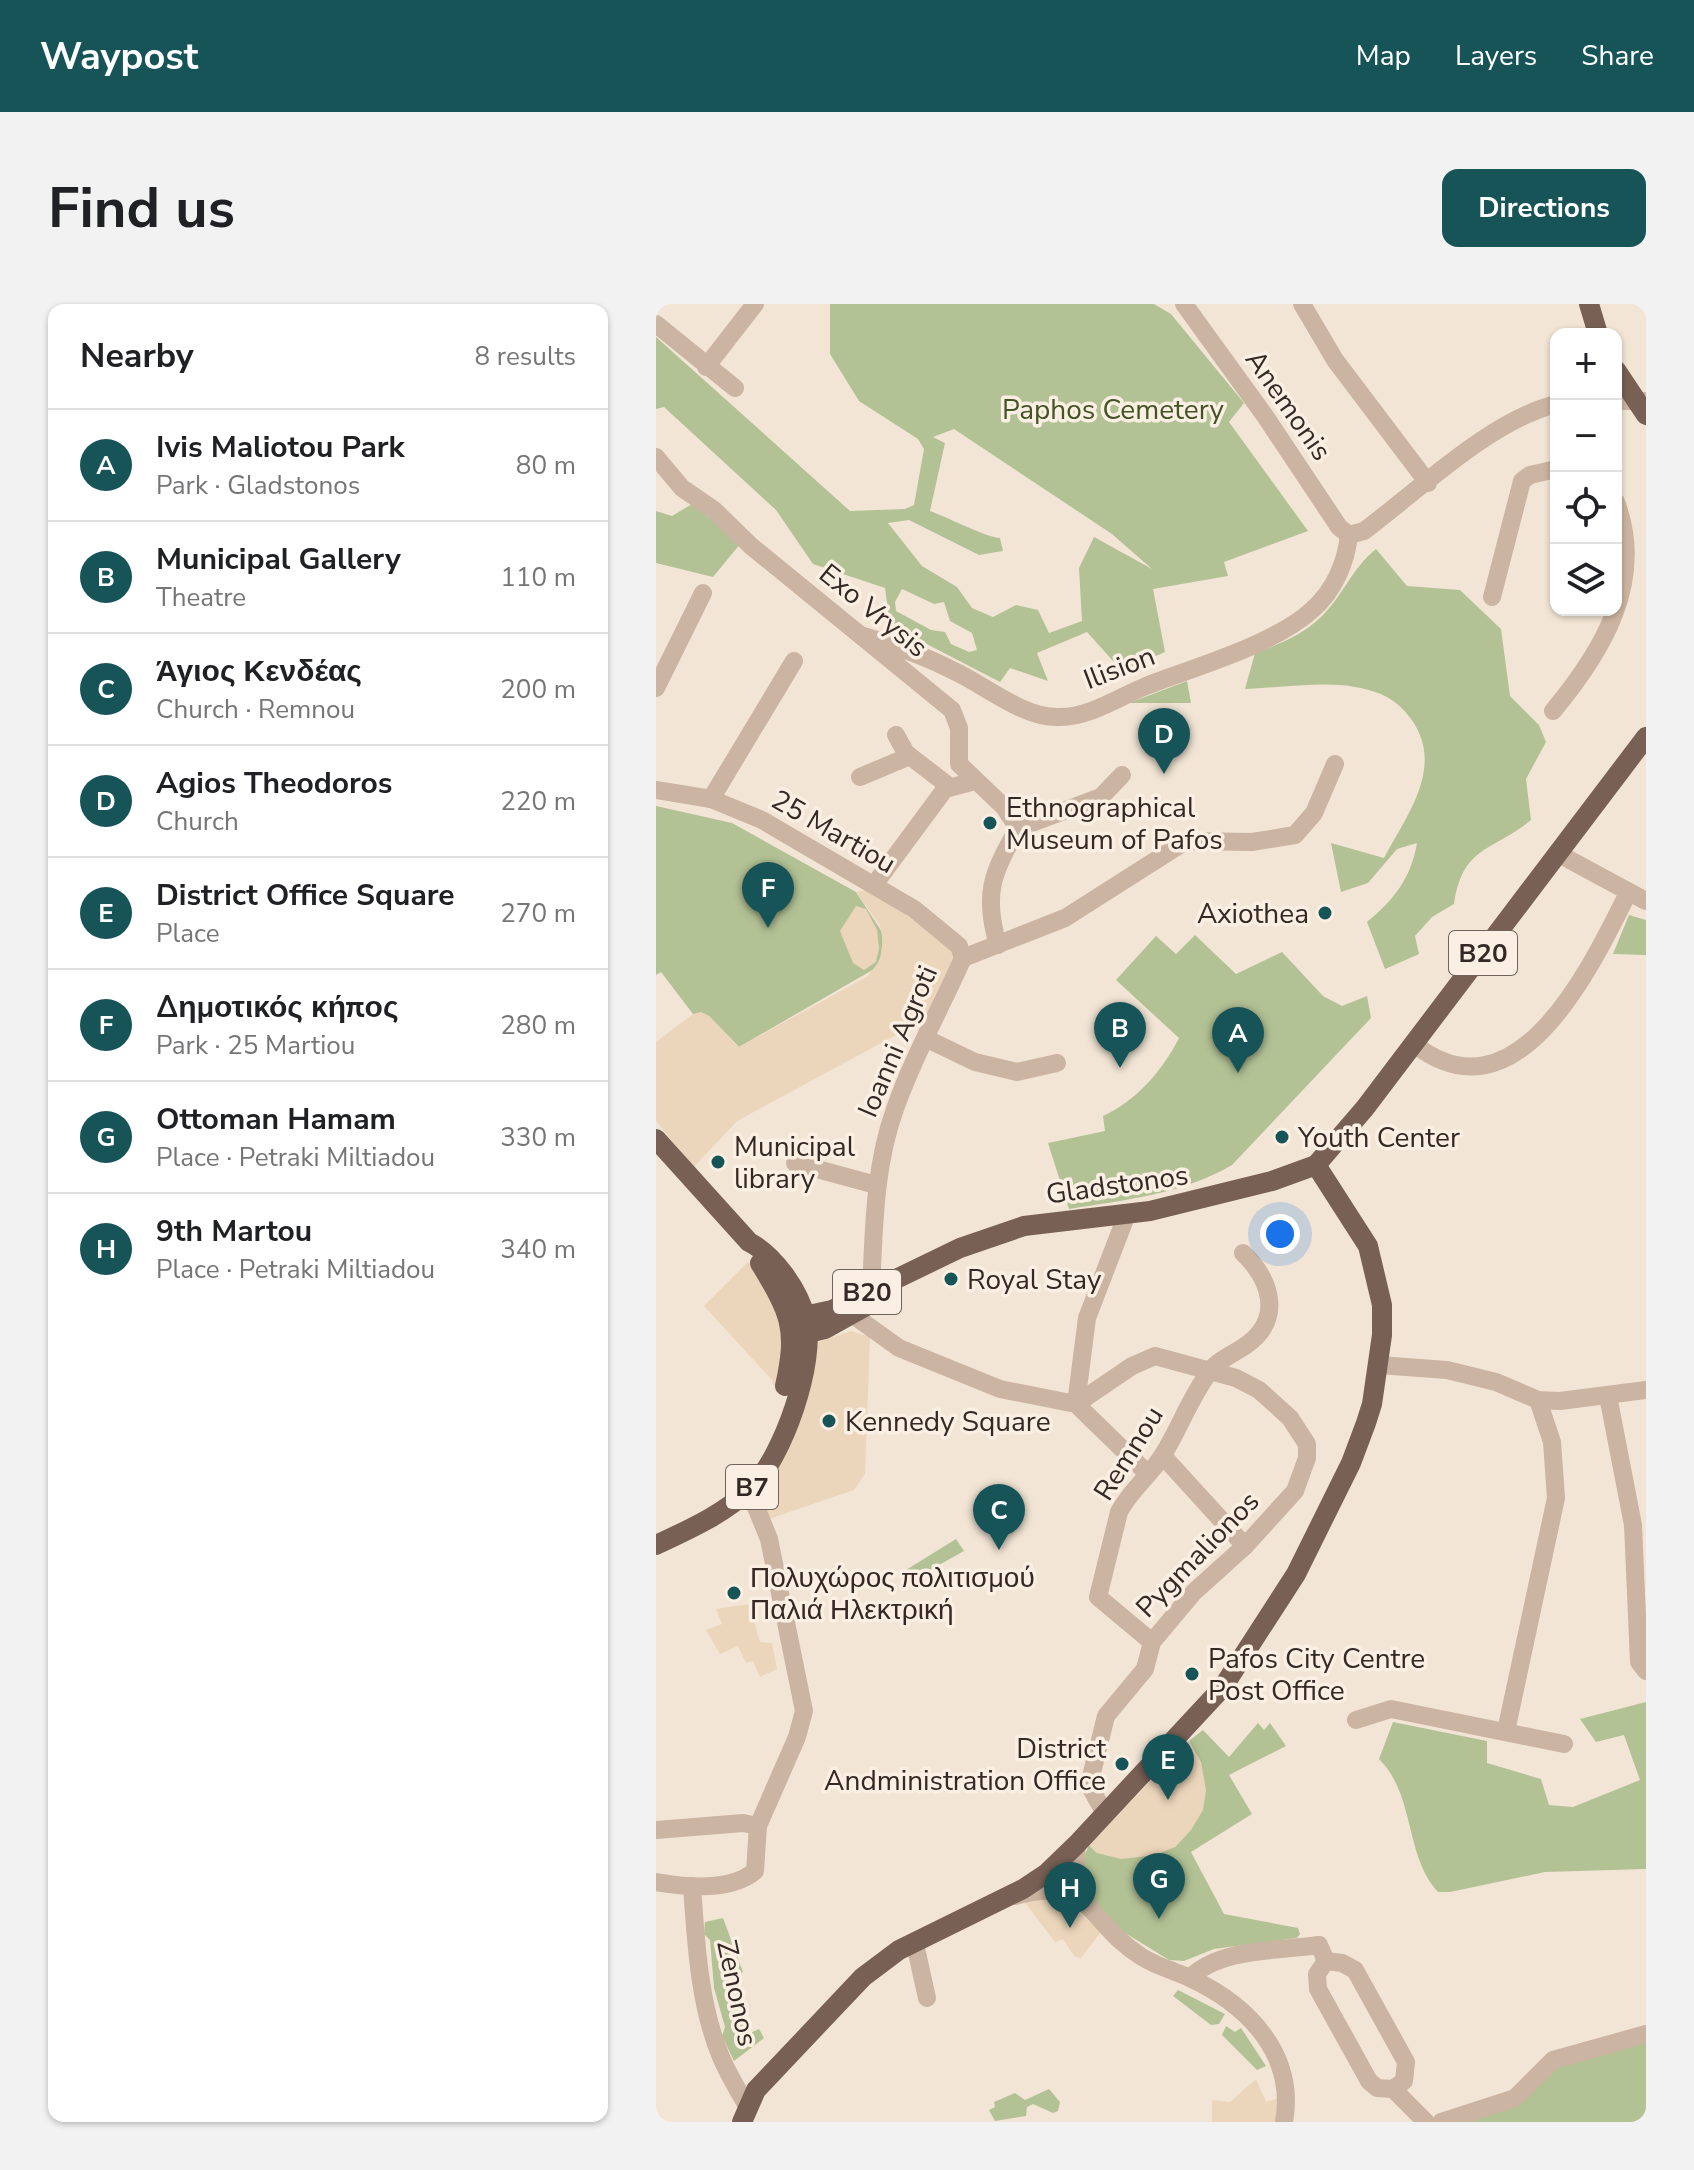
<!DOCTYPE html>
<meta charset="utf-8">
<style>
body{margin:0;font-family:"Nunito Sans",sans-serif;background:#f2f2f2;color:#202124}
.controls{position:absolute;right:24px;top:24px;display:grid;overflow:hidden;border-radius:16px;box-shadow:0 2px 6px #0004}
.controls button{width:72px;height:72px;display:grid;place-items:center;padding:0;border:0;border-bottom:2px solid #e0e0e0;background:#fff;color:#202124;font:40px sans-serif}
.you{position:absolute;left:624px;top:930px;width:28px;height:28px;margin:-20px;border:6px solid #fff;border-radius:50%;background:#1a73e8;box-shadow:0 0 0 12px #1a73e833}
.badge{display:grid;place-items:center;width:52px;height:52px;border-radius:50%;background:#175458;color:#fff;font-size:26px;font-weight:700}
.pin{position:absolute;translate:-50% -66px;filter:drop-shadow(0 2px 4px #0008)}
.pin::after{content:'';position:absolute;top:42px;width:28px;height:24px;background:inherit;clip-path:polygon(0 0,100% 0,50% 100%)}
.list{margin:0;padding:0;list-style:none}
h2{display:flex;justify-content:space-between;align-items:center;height:104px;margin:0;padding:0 32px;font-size:34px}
h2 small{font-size:26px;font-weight:400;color:#757577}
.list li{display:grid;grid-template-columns:52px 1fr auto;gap:24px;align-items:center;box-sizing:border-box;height:112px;padding:0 32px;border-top:2px solid #e0e0e0}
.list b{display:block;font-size:30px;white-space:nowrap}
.list p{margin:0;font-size:26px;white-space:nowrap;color:#757577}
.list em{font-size:26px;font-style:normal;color:#757577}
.icon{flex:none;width:44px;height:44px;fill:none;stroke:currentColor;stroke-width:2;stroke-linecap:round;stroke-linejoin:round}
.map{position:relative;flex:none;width:990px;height:1818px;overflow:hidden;border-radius:16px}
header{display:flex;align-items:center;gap:48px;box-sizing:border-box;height:112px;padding:0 40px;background:#175458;color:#fff}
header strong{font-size:38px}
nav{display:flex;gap:44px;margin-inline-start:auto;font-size:28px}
.intro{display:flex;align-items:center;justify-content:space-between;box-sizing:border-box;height:192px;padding:0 48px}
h1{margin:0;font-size:56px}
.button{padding:20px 36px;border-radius:16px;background:#175458;color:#fff;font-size:28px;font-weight:700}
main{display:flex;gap:48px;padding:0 48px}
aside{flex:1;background:#fff;border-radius:16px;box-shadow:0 2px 6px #0004}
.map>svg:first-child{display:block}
.green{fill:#b3c295;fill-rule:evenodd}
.plaza{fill:#ecd6bb}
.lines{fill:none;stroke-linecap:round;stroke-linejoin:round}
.minor{stroke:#cbb4a1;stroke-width:18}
.major{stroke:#786054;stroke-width:20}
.poi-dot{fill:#175458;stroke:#faefe2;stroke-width:3}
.labels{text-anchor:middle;stroke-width:7;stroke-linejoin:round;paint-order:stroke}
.shield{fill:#faefe2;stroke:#6f645d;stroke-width:2}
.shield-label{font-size:26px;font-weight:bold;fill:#342924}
.street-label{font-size:28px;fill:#342924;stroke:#faefe2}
.park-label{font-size:28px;fill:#435426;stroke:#faefe2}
.poi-label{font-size:28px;fill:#342924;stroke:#faefe2;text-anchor:start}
</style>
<header>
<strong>Waypost</strong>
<nav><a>Map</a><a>Layers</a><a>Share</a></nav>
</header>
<div class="intro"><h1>Find us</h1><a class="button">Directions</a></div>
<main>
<aside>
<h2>Nearby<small>8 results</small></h2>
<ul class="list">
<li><span class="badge">A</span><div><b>Ivis Maliotou Park</b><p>Park · Gladstonos</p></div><em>80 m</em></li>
<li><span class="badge">B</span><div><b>Municipal Gallery</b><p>Theatre</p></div><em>110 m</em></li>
<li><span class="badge">C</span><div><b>Άγιος Κενδέας</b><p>Church · Remnou</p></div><em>200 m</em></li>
<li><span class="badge">D</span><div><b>Agios Theodoros</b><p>Church</p></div><em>220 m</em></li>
<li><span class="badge">E</span><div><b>District Office Square</b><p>Place</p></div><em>270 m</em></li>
<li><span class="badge">F</span><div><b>Δημοτικός κήπος</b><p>Park · 25 Martiou</p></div><em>280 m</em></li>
<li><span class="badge">G</span><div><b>Ottoman Hamam</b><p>Place · Petraki Miltiadou</p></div><em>330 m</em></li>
<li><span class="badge">H</span><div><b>9th Martou</b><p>Place · Petraki Miltiadou</p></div><em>340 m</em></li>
</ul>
</aside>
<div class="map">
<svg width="990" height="1818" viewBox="0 0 990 1818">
<rect width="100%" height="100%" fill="#f2e5d5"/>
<g class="green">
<path d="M174,0H498L515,10L588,99L573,118L652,227L568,258L572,272L497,285L509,348L466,367L431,328L381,349L392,377L354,364L344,378L234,321L229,284L157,260L120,206L8,103L0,105V33L194,207L249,205L258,201L268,145L262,135L203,97L174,50ZM298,125L456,230L496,265L438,233L423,264L426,317L393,329L382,306L360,301L337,313L316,304L301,283L266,262L232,219L253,216L323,251L347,247L344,234C332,234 291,213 274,207L289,139L277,133ZM246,285L278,300L288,298L294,317L316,329L321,346L313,348L295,340L289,328L275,326L240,307L239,298Z"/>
<path d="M36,200L85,239L57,273L0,259V207L16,212Z"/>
<path d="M720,245L751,282L804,286L845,325L854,392L883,421L890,438L870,475L875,516C836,548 807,541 798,600L776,613L759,632L763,650L729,665L711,618C738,596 755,574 761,539L741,545L712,579L685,588L675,539L728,554C752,509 789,462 755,415C741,395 723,387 699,383C672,377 619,384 589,385L599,349C622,341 648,330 665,313C687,292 696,264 720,245Z"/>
<path d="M531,377L535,399H473Z"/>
<path d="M0,502L76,519L200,588L226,628L227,647L220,664L83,743L53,712L37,710L5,668L0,671Z"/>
<path d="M973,611L990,616V651L957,650Z"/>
<path d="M539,631L580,670L626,648L667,692L686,702L711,692L715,714L576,861C527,890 469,896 413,905L392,839L449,827L447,812C480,797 507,766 523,734L460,676L500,632L520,650Z"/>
<path d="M300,1235L308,1247L254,1277L250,1266Z"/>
<path d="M990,1398V1565L889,1568L794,1588H782C748,1551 760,1492 723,1455L737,1418L831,1437V1459L885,1475L893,1501L917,1503L984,1476L968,1431L940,1438L924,1415Z"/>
<path d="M602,1419L608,1426L614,1419L630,1442L573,1471L596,1510L535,1548L568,1610L642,1624L644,1630L641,1634L558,1645L528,1657L513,1656L453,1619L424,1582L427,1555L433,1541L441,1549L519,1543C552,1509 557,1479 533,1437L547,1426L573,1453Z"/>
<path d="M67,1614L87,1668L70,1676L92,1730L103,1725L108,1734L78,1757L66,1732L69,1723L58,1684L54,1636L48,1630L49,1618Z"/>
<path d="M522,1686L569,1710L563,1720L555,1721L517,1692Z"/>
<path d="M570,1722L579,1728L585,1724L610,1762L601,1766L566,1731Z"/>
<path d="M990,1732V1818H796L818,1812L895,1760Z"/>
<path d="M393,1785L404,1798L402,1807L397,1809L377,1800L371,1803L370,1812L339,1817L333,1806L339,1803L338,1798L359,1789L369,1796Z"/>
</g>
<g class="plaza">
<path d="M216,585L297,647L300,654L280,699L264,718L81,817L37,864L0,817V738L37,710L45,708L53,712L83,743L212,672L224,656L227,635L223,620L200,588Z"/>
<path d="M200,602L210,605L221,626L223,644L220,658L208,666L197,659L184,627Z"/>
<path d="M92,958L107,974L127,1031L122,1080L117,1081L116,1076L48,1002Z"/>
<path d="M195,1027L214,1033L209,1170L198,1186L113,1215L102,1187L160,1039Z"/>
<path d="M93,1300L104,1338L116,1339L121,1365L104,1373L97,1357L90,1359L82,1342L64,1350L50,1326L66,1320L60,1305Z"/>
<path d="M533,1437L545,1458L550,1486L547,1506L535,1526L519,1543L499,1551L465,1555L441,1549L433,1541Z"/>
<path d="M408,1595L445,1628L425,1654L419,1653L407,1635L399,1638L367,1596Z"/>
<path d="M600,1775L610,1798L623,1794L620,1818H556V1796L574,1798Z"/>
</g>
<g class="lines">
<g class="minor">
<path d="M528,0L609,112L683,223L693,231"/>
<path d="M646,0L679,56L772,179"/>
<path d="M0,20L79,84"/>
<path d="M50,63L99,0"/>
<path d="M960,97H990"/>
<path d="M0,153L26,184L58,206L95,242L296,406L303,424V460L348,503L362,524"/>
<path d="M693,231L708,227C764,185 834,117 900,100"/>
<path d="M836,293L866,177L874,171L900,165"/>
<path d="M207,332C238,341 269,352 298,367C329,381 368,415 404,413C434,413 463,393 490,382C538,363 618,341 656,306C678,287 690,259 693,231"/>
<path d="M0,384L47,289"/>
<path d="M897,407C946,348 990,277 960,198"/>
<path d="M240,431L250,449L294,483"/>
<path d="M204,473L254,452"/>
<path d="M0,486L55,495L106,516L258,605L303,642L307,654"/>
<path d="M55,495L138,357"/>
<path d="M901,549L990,597"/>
<path d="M218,581L289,485L319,477"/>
<path d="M342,641C327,590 336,570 362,524L445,493L466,471"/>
<path d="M307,654L409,614L530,537L596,538L639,531L658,509L679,460"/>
<path d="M271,735L319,758L361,768L401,759"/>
<path d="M758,740C861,821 935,663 972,589"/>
<path d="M139,859L220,881"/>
<path d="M215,986C218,925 218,863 239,805C257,753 285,704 307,654"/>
<path d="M197,1011L243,1044L344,1085L420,1100L491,1169"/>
<path d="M723,1061L791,1066L840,1078L882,1096L904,1097L990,1086"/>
<path d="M952,1092L977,1221L983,1358L990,1367"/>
<path d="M420,1100L476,1062L499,1052L580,1074L603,1086L634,1114L651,1140V1154L639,1187L589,1242L538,1288L496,1338L489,1365L450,1412L433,1481L449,1510"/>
<path d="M420,1100L431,1014L471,910"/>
<path d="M507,1152L589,1242"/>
<path d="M496,1338L442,1293L463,1208C475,1185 496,1170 508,1149C524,1123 535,1092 554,1067C562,1056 577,1050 589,1042C627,1016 616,977 587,949"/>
<path d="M700,1416L735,1405L908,1440"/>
<path d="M850,1427L900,1194L896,1138L882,1096"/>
<path d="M0,1526L87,1519L102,1522"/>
<path d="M421,1540L418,1578L426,1595"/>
<path d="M0,1578C29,1583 75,1588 99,1567L102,1522L141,1433L148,1407L113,1235L93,1186"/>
<path d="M36,1582C40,1638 43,1701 65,1753C72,1770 82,1786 91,1802"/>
<path d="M359,1592C437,1571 429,1617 486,1653C502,1663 519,1667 536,1675C593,1702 640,1751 628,1818"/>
<path d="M259,1640L271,1694"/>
<path d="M670,1657L686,1659L699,1666L750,1758L748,1777L737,1785L721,1784L713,1777L662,1685L661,1670Z"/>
<path d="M534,1674C564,1644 622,1647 663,1641L670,1657"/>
<path d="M737,1785L770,1818"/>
<path d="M785,1818L859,1794L897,1756L990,1730"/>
</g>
<g class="major">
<path d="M933,0L942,30"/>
<path d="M960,66L990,111"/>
<path d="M0,835L93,938C118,951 143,986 150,1015C160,1058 127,1154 94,1185C68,1210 32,1226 0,1241"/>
<path d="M104,959C134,1009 142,1024 129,1082"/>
<path d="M134,1015L176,1006L304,944L368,922L494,907L616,877L660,861L709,804L990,433"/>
<path d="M140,1032L169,1025L212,1001"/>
<path d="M86,1818L100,1786L207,1673L243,1646L367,1585L391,1569L421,1540L567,1383L640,1270L695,1159L710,1119L716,1100L726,1031V1001L712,942L660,861"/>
</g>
</g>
<g class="poi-dot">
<circle cx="334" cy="519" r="8"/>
<circle cx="669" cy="609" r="8"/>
<circle cx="626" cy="833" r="8"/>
<circle cx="62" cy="858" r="8"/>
<circle cx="295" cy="975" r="8"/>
<circle cx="173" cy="1117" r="8"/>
<circle cx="78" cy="1289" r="8"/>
<circle cx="536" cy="1370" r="8"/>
<circle cx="466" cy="1460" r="8"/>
</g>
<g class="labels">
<g class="shield">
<rect x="793" y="627" width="68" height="44" rx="6"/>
<rect x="177" y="966" width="68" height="44" rx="6"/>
<rect x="70" y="1161" width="52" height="44" rx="6"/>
</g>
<g class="shield-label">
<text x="827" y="658">B20</text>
<text x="211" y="997">B20</text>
<text x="96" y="1192">B7</text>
</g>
<g class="street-label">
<text transform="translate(633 101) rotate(55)" y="10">Anemonis</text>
<text transform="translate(218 306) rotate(39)" y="10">Exo Vrysis</text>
<text transform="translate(463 363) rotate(-21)" y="10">Ilision</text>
<text transform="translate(178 527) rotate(30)" y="10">25 Martiou</text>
<text transform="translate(241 737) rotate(-67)" y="10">Ioanni Agroti</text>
<text transform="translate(461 880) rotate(-8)" y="10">Gladstonos</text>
<text transform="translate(472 1149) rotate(-58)" y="10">Remnou</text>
<text transform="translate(541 1250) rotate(-46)" y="10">Pygmalionos</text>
<text transform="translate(82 1689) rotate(78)" y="10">Zenonos</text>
</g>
<g class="park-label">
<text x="457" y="115">Paphos Cemetery</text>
</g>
<g class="poi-label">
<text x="350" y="513">Ethnographical<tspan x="350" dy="32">Museum of Pafos</tspan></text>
<text x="653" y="619" text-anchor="end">Axiothea</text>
<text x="642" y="843">Youth Center</text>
<text x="78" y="852">Municipal<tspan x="78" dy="32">library</tspan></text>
<text x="311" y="985">Royal Stay</text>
<text x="189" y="1127">Kennedy Square</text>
<text x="94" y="1283">Πολυχώρος πολιτισμού<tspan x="94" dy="32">Παλιά Ηλεκτρική</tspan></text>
<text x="552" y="1364">Pafos City Centre<tspan x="552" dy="32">Post Office</tspan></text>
<text x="450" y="1454" text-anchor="end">District<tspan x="450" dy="32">Andministration Office</tspan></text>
</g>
</g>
</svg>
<div class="controls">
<button>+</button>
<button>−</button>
<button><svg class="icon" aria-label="locate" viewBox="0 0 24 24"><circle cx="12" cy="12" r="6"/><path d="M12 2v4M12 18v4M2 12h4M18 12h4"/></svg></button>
<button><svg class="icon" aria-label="layers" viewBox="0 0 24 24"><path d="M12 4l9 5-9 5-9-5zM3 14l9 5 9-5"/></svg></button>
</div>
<div class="you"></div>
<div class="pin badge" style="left:582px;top:769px">A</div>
<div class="pin badge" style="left:464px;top:764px">B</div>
<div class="pin badge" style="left:343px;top:1246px">C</div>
<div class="pin badge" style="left:508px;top:470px">D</div>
<div class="pin badge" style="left:512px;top:1496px">E</div>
<div class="pin badge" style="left:112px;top:624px">F</div>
<div class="pin badge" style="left:503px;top:1615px">G</div>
<div class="pin badge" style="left:414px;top:1624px">H</div>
</div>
</main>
